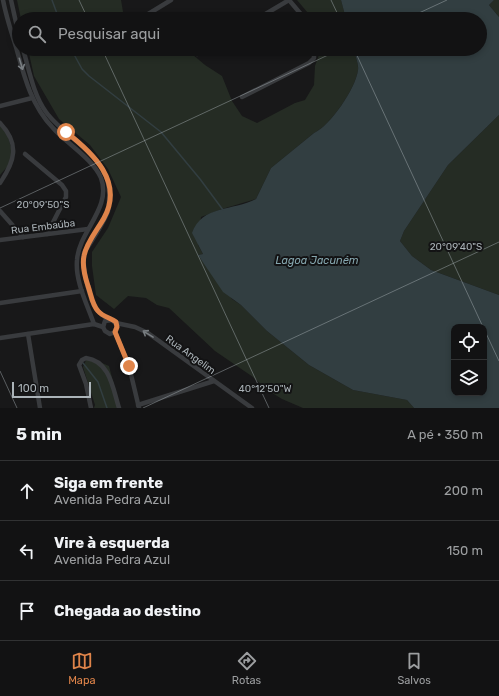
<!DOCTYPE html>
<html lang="pt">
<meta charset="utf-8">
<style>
body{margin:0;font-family:Rubik,sans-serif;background:#1b1b1c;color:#f1f3f6}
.controls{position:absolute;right:12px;bottom:12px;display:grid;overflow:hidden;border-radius:8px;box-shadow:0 2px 6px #0003}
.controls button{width:36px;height:36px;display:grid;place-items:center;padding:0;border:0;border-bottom:1px solid #313233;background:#121213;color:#f1f3f6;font:20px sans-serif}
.scale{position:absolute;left:12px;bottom:10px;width:79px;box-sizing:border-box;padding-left:4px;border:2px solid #abb3b8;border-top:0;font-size:11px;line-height:14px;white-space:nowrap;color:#abb3b8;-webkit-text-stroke:3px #131314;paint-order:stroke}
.stop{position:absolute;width:12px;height:12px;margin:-9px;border:3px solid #df844a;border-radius:50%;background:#fff}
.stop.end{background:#df844a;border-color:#fff;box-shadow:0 1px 4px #0008}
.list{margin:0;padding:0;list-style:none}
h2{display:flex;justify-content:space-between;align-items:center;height:52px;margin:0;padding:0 16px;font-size:17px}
h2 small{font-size:13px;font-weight:400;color:#9c9ea0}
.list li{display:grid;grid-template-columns:26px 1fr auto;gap:12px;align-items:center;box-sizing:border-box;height:60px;padding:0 16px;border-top:1px solid #313233}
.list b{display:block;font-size:15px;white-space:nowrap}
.list p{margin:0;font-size:13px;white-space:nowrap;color:#9c9ea0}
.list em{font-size:13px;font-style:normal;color:#9c9ea0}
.icon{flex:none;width:22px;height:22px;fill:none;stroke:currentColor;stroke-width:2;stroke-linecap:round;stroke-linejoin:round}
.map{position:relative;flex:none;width:499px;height:408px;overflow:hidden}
.search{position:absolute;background:#121213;box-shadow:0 2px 6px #0003;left:12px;right:12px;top:12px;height:44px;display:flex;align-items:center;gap:10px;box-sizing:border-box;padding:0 14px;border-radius:22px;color:#9c9ea0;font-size:15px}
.sheet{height:232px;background:#121213}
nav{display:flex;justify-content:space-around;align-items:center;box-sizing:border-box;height:56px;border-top:1px solid #313233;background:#121213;font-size:11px;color:#9c9ea0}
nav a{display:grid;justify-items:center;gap:2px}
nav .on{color:#df844a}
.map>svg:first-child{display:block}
.green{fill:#252c24}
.water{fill:#323e41;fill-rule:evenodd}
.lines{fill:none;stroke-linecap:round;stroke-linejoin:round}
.stream{stroke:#323e41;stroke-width:1.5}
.street{stroke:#393b3e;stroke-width:4.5}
.oneway{stroke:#787d81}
.route{stroke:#df844a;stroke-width:5}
.ticks{fill:none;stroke:#abb3b8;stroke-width:1;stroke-opacity:0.45}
.labels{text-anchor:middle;stroke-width:4;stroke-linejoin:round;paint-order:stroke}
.street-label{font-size:10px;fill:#abb3b8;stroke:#131314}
.water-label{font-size:11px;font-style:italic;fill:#86a7af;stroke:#131314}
.ticks-label{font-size:10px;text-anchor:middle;fill:#abb3b8;stroke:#131314;stroke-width:4;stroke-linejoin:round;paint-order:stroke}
</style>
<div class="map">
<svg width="499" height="408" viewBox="0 0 499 408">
<rect width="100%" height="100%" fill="#181819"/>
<g class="green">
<path d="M17,0H121L123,12L120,19H21Z"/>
<path d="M297,0H341L346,19H311L308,13Z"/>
<path d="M494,0H499V17L489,5Z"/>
<path d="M28,49H186L205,65L222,76L232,101L242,116L257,123L295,103L305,100L314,85L315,66L321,49H353C355,55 359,64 358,70C356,88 330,126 314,133L271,168L256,199L222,209L201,217L198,245L203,254L198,255L232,299L241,305L267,331L309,365L353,390L407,400L414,408H303L282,399L269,391L253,377L215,351L169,308L157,305L146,298L128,296L114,309L96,295L92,266V252L108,228L121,197L108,169L90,145L59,119L34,76Z"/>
<path d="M499,115V295L431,270L412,256L400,241L404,231L448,165Z"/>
<path d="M0,124L7,132L14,159L0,175Z"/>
<path d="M86,360H95L109,366L120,408H94L95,405L83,367Z"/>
</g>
<path class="water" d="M341,0H494L489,5L499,17V115L448,165L404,231L400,241L412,256L431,270L499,295V408H414L407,400L353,390L309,365L267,331L241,305L223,292L198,255L203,254L192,233C202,205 233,211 256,199L271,168L314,133C330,126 356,88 358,70C359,64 355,55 353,49H480V19H346ZM454,327H484V393H454Z"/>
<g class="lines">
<g class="stream">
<path d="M52,0L59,19"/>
<path d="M71,49L82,69L89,76L161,132L200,179L223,210"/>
<path d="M83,363L98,382L107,408"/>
</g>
<g class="street">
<path d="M3,0C6,16 11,31 16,47C24,76 31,105 53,128C66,143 93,159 101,178C112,208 79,231 77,260C75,281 87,304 94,324"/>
<path d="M11,0L19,36"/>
<path d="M289,0L305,19"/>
<path d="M140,19L171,0"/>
<path d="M257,19L289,0"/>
<path d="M23,49C29,69 33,94 46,112C67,141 113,156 109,199C109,202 109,207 108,211C103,225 92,240 84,253C82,266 89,300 97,310C100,314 105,317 109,320"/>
<path d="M197,54L206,49"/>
<path d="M242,97L309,63L314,58V49"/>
<path d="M0,106L32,98"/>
<path d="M0,123C20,144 15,161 0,183"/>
<path d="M25,154L62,185L66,191V197L47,234"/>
<path d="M0,211L23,237"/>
<path d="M0,240L88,229"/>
<path d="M0,303L82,291"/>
<path d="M116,323L135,327L148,333L252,408"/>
<path d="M115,332L110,334L105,331L103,327L105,321L112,320L117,325L115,332L129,366L139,408"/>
<path d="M28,334L40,408"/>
<path d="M0,338L94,324L103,327"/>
<path d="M138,405L214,381"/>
<path d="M91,408L86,384L79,365L82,360L86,358C110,361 113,389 119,408"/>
</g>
</g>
<defs><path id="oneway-shaft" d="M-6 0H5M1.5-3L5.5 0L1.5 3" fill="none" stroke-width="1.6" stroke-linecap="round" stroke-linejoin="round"/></defs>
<g class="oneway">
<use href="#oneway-shaft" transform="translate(21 64) rotate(73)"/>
<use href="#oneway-shaft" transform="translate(148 334) rotate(-148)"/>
</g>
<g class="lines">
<path class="route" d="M66,132C93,153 124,182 104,218C98,229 86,243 84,256C82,265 85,277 88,286C91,294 92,305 98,311C103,317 111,318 116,322L117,327L115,332L129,366"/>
</g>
<path class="ticks" d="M79,0L88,19M331,0L340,19M406,19L447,0M102,49L269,408M354,49L483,327M0,208L341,49M484,329L499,361M0,371L17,408M143,408L499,242"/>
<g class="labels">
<g class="street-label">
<text transform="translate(43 226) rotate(-7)" y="4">Rua Embaúba</text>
<text transform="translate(191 354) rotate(36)" y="4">Rua Angelim</text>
</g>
<g class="water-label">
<text x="317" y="264">Lagoa Jacuném</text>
</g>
</g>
<g class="ticks-label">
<text x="43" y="208">20°09'50"S</text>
<text x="456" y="250">20°09'40"S</text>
<text x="265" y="392">40°12'50"W</text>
</g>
</svg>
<div class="controls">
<button><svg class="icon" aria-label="locate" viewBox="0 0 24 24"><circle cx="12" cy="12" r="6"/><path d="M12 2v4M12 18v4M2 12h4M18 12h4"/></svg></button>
<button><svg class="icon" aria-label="layers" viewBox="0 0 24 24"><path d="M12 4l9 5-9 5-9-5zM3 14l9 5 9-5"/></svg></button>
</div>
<div class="scale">100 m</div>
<div class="stop" style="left:66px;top:132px"></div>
<div class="stop end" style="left:129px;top:366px"></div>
<div class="search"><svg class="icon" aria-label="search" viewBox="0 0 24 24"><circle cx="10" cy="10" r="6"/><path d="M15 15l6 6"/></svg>Pesquisar aqui</div>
</div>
<section class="sheet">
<h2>5 min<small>A pé · 350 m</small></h2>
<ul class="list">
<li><svg class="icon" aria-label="ahead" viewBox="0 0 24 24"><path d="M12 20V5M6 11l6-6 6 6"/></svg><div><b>Siga em frente</b><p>Avenida Pedra Azul</p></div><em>200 m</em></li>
<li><svg class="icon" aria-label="left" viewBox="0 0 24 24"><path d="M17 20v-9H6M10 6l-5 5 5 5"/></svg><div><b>Vire à esquerda</b><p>Avenida Pedra Azul</p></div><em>150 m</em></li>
<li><svg class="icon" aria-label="arrive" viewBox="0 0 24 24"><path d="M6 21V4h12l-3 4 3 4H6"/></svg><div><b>Chegada ao destino</b></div></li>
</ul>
</section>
<nav>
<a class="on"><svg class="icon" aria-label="map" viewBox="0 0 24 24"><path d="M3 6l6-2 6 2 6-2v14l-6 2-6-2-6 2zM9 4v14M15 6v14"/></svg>Mapa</a>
<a><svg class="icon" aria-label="directions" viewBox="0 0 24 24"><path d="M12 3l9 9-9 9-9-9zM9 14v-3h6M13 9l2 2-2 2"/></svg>Rotas</a>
<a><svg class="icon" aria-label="saved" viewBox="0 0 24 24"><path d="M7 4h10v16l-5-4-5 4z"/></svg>Salvos</a>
</nav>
